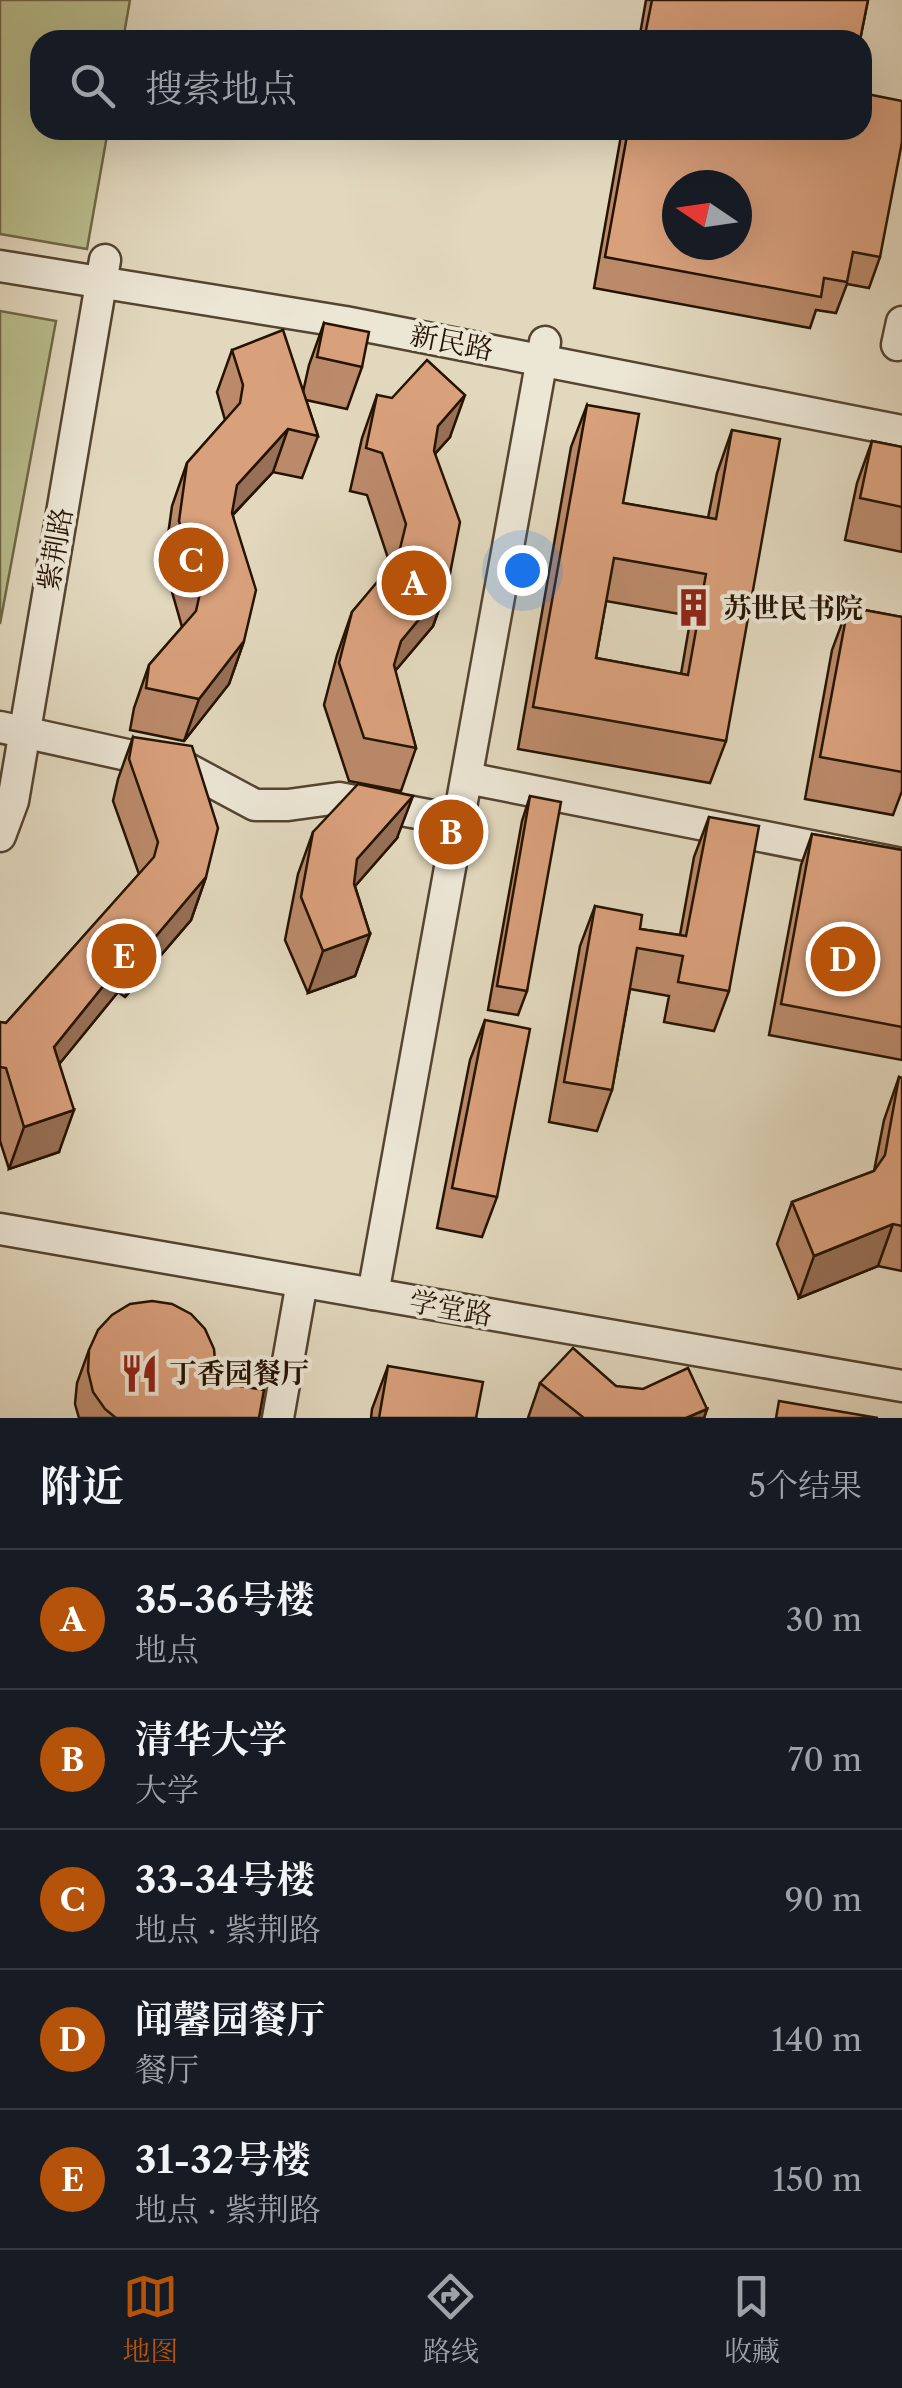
<!DOCTYPE html>
<html lang="zh">
<meta charset="utf-8">
<style>
body{margin:0;font-family:"Libre Caslon Text","Noto Serif SC",serif;background:#242831;color:#f1f3f6}
.compass{position:absolute;left:662px;top:170px;width:90px;height:90px;border-radius:50%;background:#171b24;box-shadow:0 10px 40px #0002;rotate:283deg}
.you{position:absolute;left:522px;top:570px;width:35px;height:35px;margin:-25px;border:8px solid #fff;border-radius:50%;background:#1a73e8;box-shadow:0 0 0 15px #1a73e833}
.badge{display:grid;place-items:center;width:65px;height:65px;border-radius:50%;background:#b45309;color:#fff;font-size:32px;font-weight:700}
.pin{position:absolute;translate:-50% -50%;border:5px solid #fff;box-shadow:0 2px 10px #0006}
.list{margin:0;padding:0;list-style:none}
h2{display:flex;justify-content:space-between;align-items:center;height:130px;margin:0;padding:0 40px;font-size:42px}
h2 small{font-size:32px;font-weight:400;color:#9ea1a6}
.list li{display:grid;grid-template-columns:65px 1fr auto;gap:30px;align-items:center;box-sizing:border-box;height:140px;padding:0 40px;border-top:2px solid #363941}
.list b{display:block;font-size:38px;white-space:nowrap}
.list p{margin:0;font-size:32px;white-space:nowrap;color:#9ea1a6}
.list em{font-size:32px;font-style:normal;color:#9ea1a6}
.icon{flex:none;width:55px;height:55px;fill:none;stroke:currentColor;stroke-width:2;stroke-linecap:round;stroke-linejoin:round}
.map{position:relative;flex:none;width:902px;height:1418px;overflow:hidden}
.search{position:absolute;background:#171b24;box-shadow:0 10px 40px #0002;left:30px;right:30px;top:30px;height:110px;display:flex;align-items:center;gap:25px;box-sizing:border-box;padding:0 35px;border-radius:30px;color:#9ea1a6;font-size:38px}
.sheet{height:830px;background:#171b24}
nav{display:flex;justify-content:space-around;align-items:center;box-sizing:border-box;height:140px;border-top:2px solid #363941;background:#171b24;font-size:28px;color:#9ea1a6}
nav a{display:grid;justify-items:center;gap:5px}
nav .on{color:#b45309}
.map>svg:first-child{display:block}
.green{fill:#b9bd8d;stroke:#6f6846;stroke-width:2.5}
.lines{fill:none;stroke-linecap:round;stroke-linejoin:round}
.minor-casing{stroke:#544430;stroke-width:35}
.minor{stroke:#ece6d5;stroke-width:30}
.wall{fill:#bb8a6b;stroke:#251300;stroke-width:2.5;fill-rule:evenodd}
.shaded-wall{fill:#987057;stroke:#251300;stroke-width:2.5}
.building{fill:#d9a07c;stroke:#251300;stroke-width:2.5;fill-rule:evenodd}
.labels{text-anchor:middle;stroke-width:8;stroke-linejoin:round;paint-order:stroke}
.street-label{font-size:28px;fill:#251300;stroke:#ece6d5}
.poi-label{font-size:28px;font-weight:bold;fill:#251300;stroke:#ece6d5;text-anchor:start}
</style>
<div class="map">
<svg width="902" height="1418" viewBox="0 0 902 1418">
<rect width="100%" height="100%" fill="#e2d8be"/>
<filter id="stains"><feTurbulence type="fractalNoise" baseFrequency=".002" numOctaves="4"/><feColorMatrix values="0 0 0 0 .2 0 0 0 0 .09 0 0 0 0 .02 0 0 0 .5 -.17"/></filter>
<radialGradient id="worn" r=".72"><stop offset=".6" stop-color="#630" stop-opacity="0"/><stop offset="1" stop-color="#630" stop-opacity=".3"/></radialGradient>
<g class="green">
<path d="M0,0H130L123,40H40V130H108L87,249L0,234Z"/>
<path d="M0,311L56,321L0,624Z"/>
</g>
<g class="lines">
<defs>
<g id="minor">
<path d="M0,266L345,322L902,431"/>
<path d="M897,345L902,322"/>
<path d="M0,727L186,768L255,805H288L339,798L459,821"/>
<path d="M467,778L902,864"/>
<path d="M0,836L13,801L105,260"/>
<path d="M0,1229L902,1386"/>
<path d="M373,1294L545,342"/>
<path d="M278,1418L302,1282"/>
</g>
</defs>
<use href="#minor" class="minor-casing"/>
<use href="#minor" class="minor"/>
</g>
<g class="wall">
<path d="M646,0H868L860,40H639Z"/>
<path d="M622,130H862L880,257L869,288L847,284L836,313L816,310L810,328L594,288Z"/>
<path d="M324,323L362,367L347,409L306,400L318,436L302,478L273,472L233,515L244,641L229,684L184,741L130,730L134,708L149,665L182,627L164,564L172,506L187,463L225,420L217,392L232,350L303,392L309,365Z"/>
<path d="M377,395L450,437L435,454L448,584L433,626L395,671L416,748L401,791L349,781L324,705L337,655L352,612L391,567L367,495L350,491L362,438Z"/>
<path d="M587,405L623,503L708,518L717,473L732,430L726,741L710,783L518,749L571,447ZM606,601L691,616L681,674L596,658Z"/>
<path d="M872,441L902,447V552L845,540L857,483Z"/>
<path d="M848,607L902,617V791L893,815L805,799L832,650Z"/>
<path d="M133,737L206,877L191,920L125,997L118,992L59,1064V1152L9,1169L0,1141V1022L6,1023L139,874L113,801L118,779Z"/>
<path d="M530,796L527,991L518,1015L488,1010L522,821Z"/>
<path d="M709,817L729,991L714,1031L664,1022L669,996L630,989L612,1090L597,1131L549,1122L580,946L595,906L640,929L680,935L694,857Z"/>
<path d="M313,832L397,838L355,886L370,934L355,976L308,993L285,940L298,874Z"/>
<path d="M812,834L902,850V1060L769,1035L801,865Z"/>
<path d="M485,1020L497,1197L482,1237L437,1228L470,1060Z"/>
<path d="M899,1077L902,1078V1271L878,1266L799,1298L777,1244L792,1202L874,1171L884,1120Z"/>
<path d="M89,1350L217,1382L259,1418H79L75,1404L77,1383Z"/>
<path d="M388,1366L476,1418H371L372,1409Z"/>
<path d="M540,1383L616,1386L707,1409L704,1418H528Z"/>
</g>
<g class="shaded-wall">
<path d="M465,395L450,437L422,468L438,426Z"/>
<path d="M288,429L273,472L221,527L237,485Z"/>
<path d="M448,584L433,626L385,683L401,641Z"/>
<path d="M244,641L229,684L184,741L199,699Z"/>
<path d="M413,796L397,838L342,901L357,859Z"/>
<path d="M206,877L191,920L125,997L140,955Z"/>
<path d="M370,934L355,976L308,993L323,951Z"/>
<path d="M133,949L118,992L38,1090L54,1047Z"/>
<path d="M74,1110L59,1152L9,1169L24,1127Z"/>
<path d="M893,1224L878,1266L799,1298L814,1256Z"/>
<path d="M707,1409L704,1418H686Z"/>
</g>
<g class="building">
<path d="M652,0H868L860,40H644Z"/>
<path d="M862,93L902,101V142L880,257L853,252L847,282L824,278L821,297L605,257L628,130H862ZM677,185H737V245H677Z"/>
<path d="M324,323L369,332L362,367L317,357Z"/>
<path d="M283,330L318,436L288,429L237,485L232,513L256,590L244,641L199,699L146,688L149,665L196,611L200,593L179,521L187,463L240,403L243,385L232,350Z"/>
<path d="M427,360L465,395L438,426L434,451L460,522L448,584L401,641L394,665L416,748L364,738L339,663L352,612L398,557L406,524L382,453L366,448L377,395L392,398Z"/>
<path d="M587,405L639,414L623,503L716,519L732,430L780,439L726,741L533,707ZM614,558L706,574L688,675L596,658Z"/>
<path d="M872,441L902,447V507L860,498Z"/>
<path d="M848,607L902,617V772L820,757Z"/>
<path d="M133,737L192,746L218,828L206,877L140,955L133,949L54,1047L74,1110L24,1127L6,1068L0,1067V1022L6,1023L154,857L158,842L129,759Z"/>
<path d="M358,784L413,796L357,859L354,884L370,934L323,951L301,897L313,832Z"/>
<path d="M530,796L561,802L527,991L497,986Z"/>
<path d="M709,817L759,826L729,991L678,982L683,956L637,948L612,1090L564,1082L595,906L642,915L640,929L686,936Z"/>
<path d="M812,834L902,850V1027L781,1004Z"/>
<path d="M485,1020L530,1029L497,1197L452,1188Z"/>
<path d="M899,1077L902,1078V1226L893,1224L814,1256L792,1202L874,1171L885,1155Z"/>
<path d="M152,1301L172,1304L191,1314L205,1329L214,1349L217,1382L264,1390L259,1418H116L105,1409L93,1392L88,1371L89,1350L98,1330L112,1315L130,1304Z"/>
<path d="M573,1348L616,1386L643,1389L688,1368L707,1409L686,1418H584L540,1383Z"/>
<path d="M388,1366L483,1382L476,1418H379Z"/>
<path d="M779,1401L878,1418H776Z"/>
</g>
<defs>
<symbol id="building-bare" viewBox="-9 -9 18 18"><path d="M-4-6H4V6H1V3H-1V6H-4ZM-2.5-4.3h1.7v1.8h-1.7ZM.8-4.3h1.7v1.8H.8ZM-2.5-1h1.7V.8h-1.7ZM.8-1h1.7V.8H.8Z" fill="#8f2418" stroke="#ece6d5" stroke-width="2.5" paint-order="stroke"/></symbol>
<symbol id="restaurant-bare" viewBox="-9 -9 18 18"><path d="M-5-6h1v4h1v-4h1v4h1v-4h1v5L-1.5 .5V6h-2V.5L-5-1ZM5-6V6H3V1.5H1.5Q1.5-4 5-6Z" fill="#8f2418" stroke="#ece6d5" stroke-width="2.5" paint-order="stroke"/></symbol>
</defs>
<g fill-rule="evenodd">
<use href="#building-bare" x="666" y="580" width="55" height="55"/>
<use href="#restaurant-bare" x="112" y="1346" width="55" height="55"/>
</g>
<g class="labels">
<g class="street-label">
<text transform="translate(452 342) rotate(11)" y="10">新民路</text>
<text transform="translate(55 549) rotate(-80)" y="10">紫荆路</text>
<text transform="translate(451 1308) rotate(10)" y="10">学堂路</text>
</g>
<g class="poi-label">
<text x="723" y="618">苏世民书院</text>
<text x="169" y="1383">丁香园餐厅</text>
</g>
</g>
<rect width="100%" height="100%" filter="url(#stains)"/>
<rect width="100%" height="100%" fill="url(#worn)"/>
</svg>
<svg class="compass" viewBox="-18 -18 36 36"><path d="M0-13l5 13h-10z" fill="#e53935"/><path d="M0 13l5-13h-10z" fill="#9ea1a6"/></svg>
<div class="you"></div>
<div class="pin badge" style="left:414px;top:583px">A</div>
<div class="pin badge" style="left:451px;top:832px">B</div>
<div class="pin badge" style="left:191px;top:560px">C</div>
<div class="pin badge" style="left:843px;top:959px">D</div>
<div class="pin badge" style="left:124px;top:956px">E</div>
<div class="search"><svg class="icon" aria-label="search" viewBox="0 0 24 24"><circle cx="10" cy="10" r="6"/><path d="M15 15l6 6"/></svg>搜索地点</div>
</div>
<section class="sheet">
<h2>附近<small>5个结果</small></h2>
<ul class="list">
<li><span class="badge">A</span><div><b>35-36号楼</b><p>地点</p></div><em>30 m</em></li>
<li><span class="badge">B</span><div><b>清华大学</b><p>大学</p></div><em>70 m</em></li>
<li><span class="badge">C</span><div><b>33-34号楼</b><p>地点 · 紫荆路</p></div><em>90 m</em></li>
<li><span class="badge">D</span><div><b>闻馨园餐厅</b><p>餐厅</p></div><em>140 m</em></li>
<li><span class="badge">E</span><div><b>31-32号楼</b><p>地点 · 紫荆路</p></div><em>150 m</em></li>
</ul>
</section>
<nav>
<a class="on"><svg class="icon" aria-label="map" viewBox="0 0 24 24"><path d="M3 6l6-2 6 2 6-2v14l-6 2-6-2-6 2zM9 4v14M15 6v14"/></svg>地图</a>
<a><svg class="icon" aria-label="directions" viewBox="0 0 24 24"><path d="M12 3l9 9-9 9-9-9zM9 14v-3h6M13 9l2 2-2 2"/></svg>路线</a>
<a><svg class="icon" aria-label="saved" viewBox="0 0 24 24"><path d="M7 4h10v16l-5-4-5 4z"/></svg>收藏</a>
</nav>
